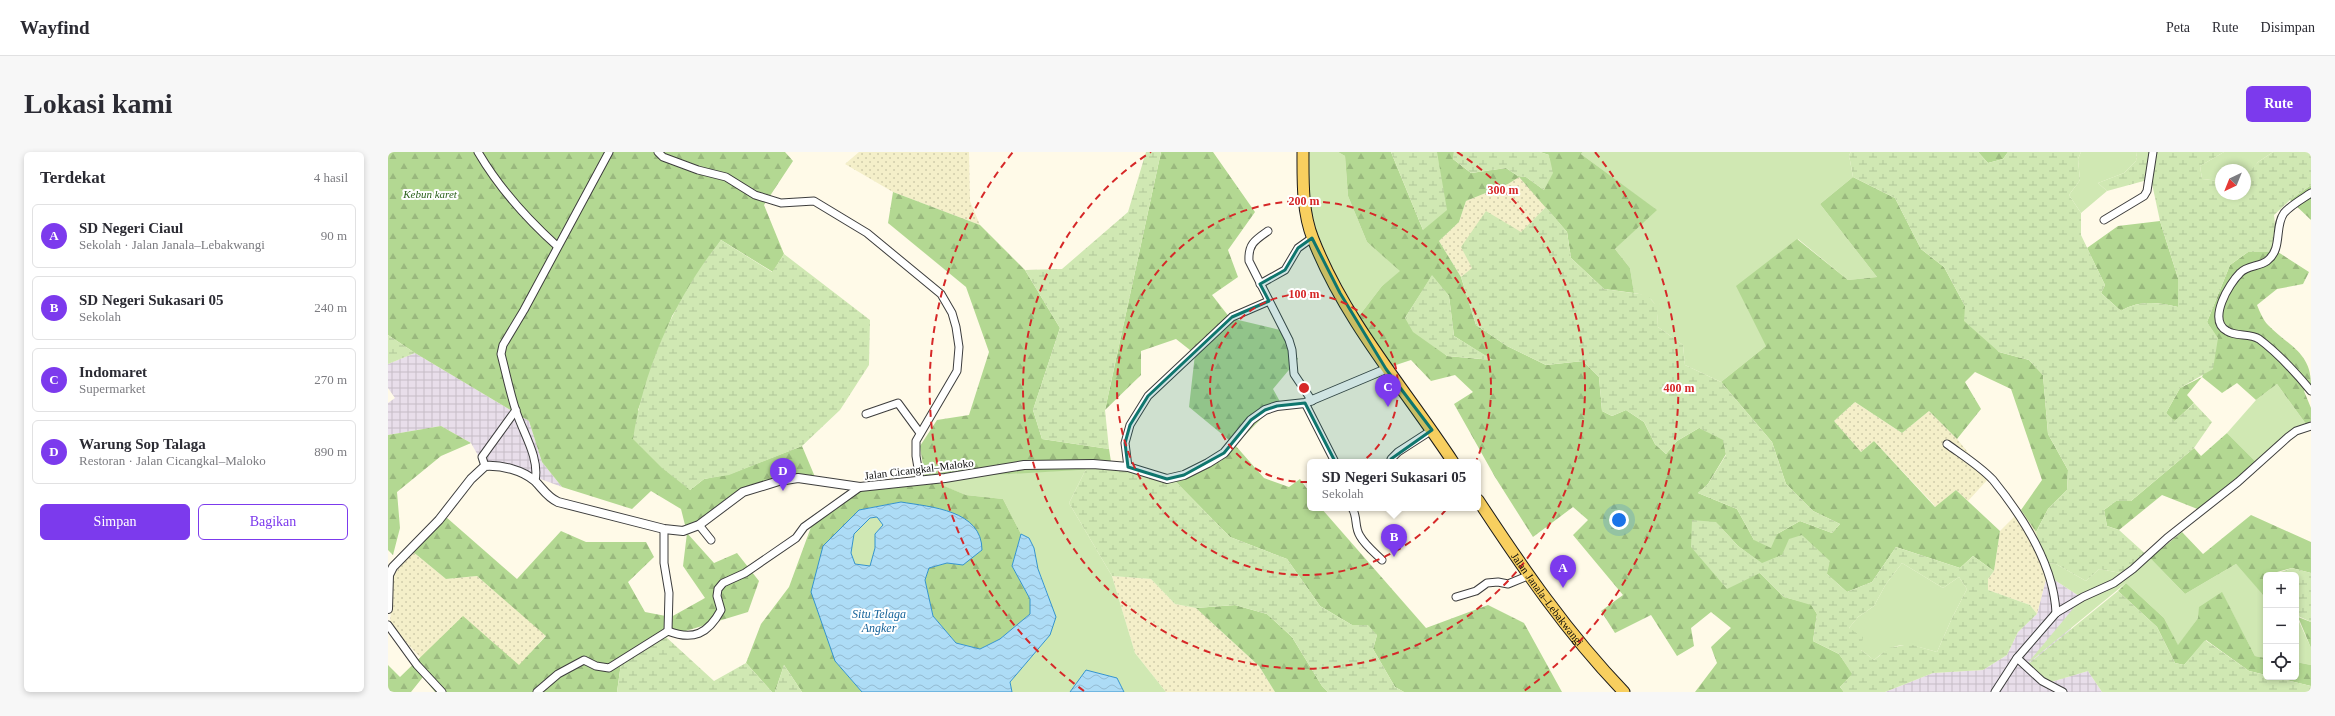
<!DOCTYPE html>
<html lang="id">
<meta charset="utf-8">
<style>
body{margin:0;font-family:"Times New Roman",serif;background:#f7f7f7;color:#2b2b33}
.controls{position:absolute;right:12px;bottom:12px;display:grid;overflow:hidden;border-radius:6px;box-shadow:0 2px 6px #0003}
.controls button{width:36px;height:36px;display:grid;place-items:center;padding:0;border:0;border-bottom:1px solid #e1e1e2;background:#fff;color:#2b2b33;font:20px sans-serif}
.compass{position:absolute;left:1827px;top:12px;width:36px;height:36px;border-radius:50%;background:#fff;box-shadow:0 2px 6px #0003;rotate:223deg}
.you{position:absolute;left:1231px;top:368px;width:14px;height:14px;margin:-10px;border:3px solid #fff;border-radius:50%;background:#1a73e8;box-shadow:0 0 0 6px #1a73e833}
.badge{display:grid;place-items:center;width:26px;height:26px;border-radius:50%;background:#7c3aed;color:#fff;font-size:13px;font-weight:700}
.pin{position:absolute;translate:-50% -33px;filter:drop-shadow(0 1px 2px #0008)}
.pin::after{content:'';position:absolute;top:21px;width:14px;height:12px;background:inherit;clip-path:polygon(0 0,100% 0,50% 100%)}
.popup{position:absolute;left:919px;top:307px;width:174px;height:52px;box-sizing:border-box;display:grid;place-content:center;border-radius:6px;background:#fff;filter:drop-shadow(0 1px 3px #0005);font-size:13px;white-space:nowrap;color:#7c7c81}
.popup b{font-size:15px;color:#2b2b33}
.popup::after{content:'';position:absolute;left:50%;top:100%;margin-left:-8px;border:8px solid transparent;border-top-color:#fff}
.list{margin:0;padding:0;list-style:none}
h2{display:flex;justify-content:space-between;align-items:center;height:52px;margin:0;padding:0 16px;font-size:17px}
h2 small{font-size:13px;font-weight:400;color:#7c7c81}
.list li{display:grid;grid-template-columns:26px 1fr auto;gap:12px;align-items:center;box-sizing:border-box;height:64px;margin:0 8px 8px;padding:0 8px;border:1px solid #e1e1e2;border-radius:6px}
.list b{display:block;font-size:15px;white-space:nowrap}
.list p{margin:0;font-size:13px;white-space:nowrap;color:#7c7c81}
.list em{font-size:13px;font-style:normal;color:#7c7c81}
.actions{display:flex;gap:8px;padding:12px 16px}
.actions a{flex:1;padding:9px 0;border:1px solid #7c3aed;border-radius:6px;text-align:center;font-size:14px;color:#7c3aed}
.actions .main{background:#7c3aed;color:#fff}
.icon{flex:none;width:22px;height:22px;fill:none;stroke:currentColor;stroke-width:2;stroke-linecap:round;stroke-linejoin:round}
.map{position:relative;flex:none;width:1923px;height:540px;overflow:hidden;border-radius:6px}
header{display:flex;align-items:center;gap:24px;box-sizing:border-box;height:56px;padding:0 20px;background:#fff;border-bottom:1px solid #e1e1e2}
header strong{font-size:19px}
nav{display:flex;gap:22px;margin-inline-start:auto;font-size:14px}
.intro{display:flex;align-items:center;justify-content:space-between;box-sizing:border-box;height:96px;padding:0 24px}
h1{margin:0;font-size:28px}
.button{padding:10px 18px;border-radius:6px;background:#7c3aed;color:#fff;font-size:14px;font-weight:700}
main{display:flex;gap:24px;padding:0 24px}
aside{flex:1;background:#fff;border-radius:6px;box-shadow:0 2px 6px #0003}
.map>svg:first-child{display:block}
.industrial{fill:url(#industrial-grid)}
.farmland{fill:url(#farmland-dots)}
.grass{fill:#d0e8b3}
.forest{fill:url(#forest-firs);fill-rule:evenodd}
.wetland{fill:url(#wetland-marsh);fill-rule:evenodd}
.water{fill:url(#water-waves);stroke:#3593cc;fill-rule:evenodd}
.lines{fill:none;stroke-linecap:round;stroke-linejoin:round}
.minor-casing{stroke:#3d3d3d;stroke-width:9}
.tertiary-casing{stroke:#3d3d3d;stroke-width:10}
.primary-casing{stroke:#1b1b1b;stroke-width:13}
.minor{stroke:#fff;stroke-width:7}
.tertiary{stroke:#fff;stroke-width:8}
.primary{stroke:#f8cf5f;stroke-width:11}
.marked{fill:#0f766e;fill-opacity:0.2;stroke:#0f766e;stroke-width:3;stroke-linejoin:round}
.ring{fill:none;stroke:#d62828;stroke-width:2;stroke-dasharray:7 5}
.labels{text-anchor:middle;stroke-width:4;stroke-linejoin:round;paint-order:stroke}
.park-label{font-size:11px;font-style:italic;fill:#2c611c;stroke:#fff}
.street-label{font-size:11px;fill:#0a0a0a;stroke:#fff}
.water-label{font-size:12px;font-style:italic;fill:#16639a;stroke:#fff}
.centre{fill:#d62828;stroke:#fff;stroke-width:2}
.ring-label{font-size:12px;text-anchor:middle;font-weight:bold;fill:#d62828;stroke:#fff;stroke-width:4;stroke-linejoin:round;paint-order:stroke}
</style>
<header>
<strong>Wayfind</strong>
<nav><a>Peta</a><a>Rute</a><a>Disimpan</a></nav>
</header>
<div class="intro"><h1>Lokasi kami</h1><a class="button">Rute</a></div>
<main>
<aside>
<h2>Terdekat<small>4 hasil</small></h2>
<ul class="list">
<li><span class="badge">A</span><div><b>SD Negeri Ciaul</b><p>Sekolah · Jalan Janala–Lebakwangi</p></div><em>90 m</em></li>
<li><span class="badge">B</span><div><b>SD Negeri Sukasari 05</b><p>Sekolah</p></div><em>240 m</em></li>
<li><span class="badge">C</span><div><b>Indomaret</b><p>Supermarket</p></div><em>270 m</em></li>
<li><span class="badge">D</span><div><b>Warung Sop Talaga</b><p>Restoran · Jalan Cicangkal–Maloko</p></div><em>890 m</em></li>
</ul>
<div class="actions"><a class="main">Simpan</a><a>Bagikan</a></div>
</aside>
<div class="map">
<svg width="1923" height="540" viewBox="0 0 1923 540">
<defs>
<pattern id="industrial-grid" width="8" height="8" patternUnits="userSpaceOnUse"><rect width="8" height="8" fill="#e8deea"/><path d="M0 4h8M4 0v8" fill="none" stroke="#c6bdc7"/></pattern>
<pattern id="farmland-dots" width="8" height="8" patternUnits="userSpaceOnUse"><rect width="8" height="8" fill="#f4efc9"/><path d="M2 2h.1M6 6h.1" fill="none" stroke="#d0ccab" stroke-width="1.8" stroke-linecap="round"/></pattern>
<pattern id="forest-firs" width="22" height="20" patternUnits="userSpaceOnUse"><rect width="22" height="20" fill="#b3d892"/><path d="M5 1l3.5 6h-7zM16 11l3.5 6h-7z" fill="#99b87d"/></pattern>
<pattern id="wetland-marsh" width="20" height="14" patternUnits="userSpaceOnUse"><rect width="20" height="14" fill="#d0e8b3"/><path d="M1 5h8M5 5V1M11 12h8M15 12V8" fill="none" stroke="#b1c699"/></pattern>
<pattern id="water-waves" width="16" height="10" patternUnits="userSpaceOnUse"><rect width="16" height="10" fill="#addcf6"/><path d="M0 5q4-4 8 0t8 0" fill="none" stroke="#94bbd2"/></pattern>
</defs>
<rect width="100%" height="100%" fill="#fffae8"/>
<g class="industrial">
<path d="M27,201L141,269L154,310L174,335L123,316L96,314L83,291L53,274L0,283V251L7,246L0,236V212Z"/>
<path d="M1659,423L1694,446L1663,530L1700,519L1714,540H1497L1545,521L1595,518L1619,503L1630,480L1649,462Z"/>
</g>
<g class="farmland">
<path d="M471,0H581L582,49L592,73L505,40L457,12Z"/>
<path d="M1130,24L1158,55L1133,81L1073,125L1051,89L1071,70L1078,49L1120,32Z"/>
<path d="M1467,250L1514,281L1541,259L1569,287L1601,326L1580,349L1568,338L1548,355L1486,289L1473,300L1446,269Z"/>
<path d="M1633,358L1648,380L1659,423L1649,462L1642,453L1600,438V427L1606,419L1612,379Z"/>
<path d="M24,399L58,427L89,424L158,483L131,514L75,465L33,506L2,473L5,424Z"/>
<path d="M724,424L763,427L787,452L808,456L871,514L887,540H778L747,501Z"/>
</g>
<g class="grass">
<path d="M917,0H950L957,4L960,44L979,90L1013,119L994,134L971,164L926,84L917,38Z"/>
<path d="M1195,0H1463L1461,3L1465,25L1432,52L1489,125L1460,128L1410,87L1378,194L1333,230L1297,213L1295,193L1270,175C1269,153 1269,145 1246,141L1242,116L1227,97L1268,58L1193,2Z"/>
<path d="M1693,0H1749L1748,9L1736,21L1710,31L1719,39L1693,61L1681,43L1692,28L1690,7Z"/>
<path d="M1836,0H1885L1870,10L1860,24L1857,25V18H1833V29L1814,27L1812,14Z"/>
<path d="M1889,232L1918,272L1870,312L1839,281L1868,248Z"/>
<path d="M698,317L681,351L724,424L747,501L778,540H736L729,526L698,518L682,540H624L622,530L662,483L661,445L650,417L646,396L641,386L633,382L615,347L578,343L537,327Z"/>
<path d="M489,365L495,373L487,382V396L482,414L467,412L463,401L466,382L482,366Z"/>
<path d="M1762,406L1797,442L1848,412L1878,445V506L1867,504L1834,441L1810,466L1790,494L1776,466L1738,431L1639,512L1694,446L1659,423L1656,411L1668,412L1698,429L1711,417L1733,421Z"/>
<path d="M1514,411L1555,436L1571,425L1579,437L1564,466L1549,500C1519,492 1511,487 1486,508L1473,498L1461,476L1470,465L1486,454L1498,432Z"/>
<path d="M1908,463L1923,496V513L1908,510Z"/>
</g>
<g class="forest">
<path d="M0,0H397L405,9L376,53L396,102L385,120L333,88L284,164L250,258L302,338L316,327L342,322L414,294L427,325L355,341L299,381L326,411L349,401L371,429L360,460L278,485L233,511L229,540H47L35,525L23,540H0V513L12,525L75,464L131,513L158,484L89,424L58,427L24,399L58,365L129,427L173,379L198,390H258L266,405L240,430L257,460L283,465L317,446L295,414L299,381L293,357L263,339L244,357L174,335L154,310L141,269L27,201L0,183Z"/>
<path d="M773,0H825L867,60L840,98L850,125L824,143L842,166L892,178L910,207L885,237L895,255L877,263L847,293L876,326L901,335L912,327L922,341V356H933L1038,476L1100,453L1136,471L1174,540H1016L1007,535L985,497L989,483L964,473L932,454L899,407L842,385L785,327L833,309L847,293L801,255L807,202L788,187L753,199V223L717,258Z"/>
<path d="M950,0H1003L1035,78L1049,10V0H1066L1065,7L1083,21L1118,16L1130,24L1138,25L1156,38L1161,3L1152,0H1195L1193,2L1269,58L1227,97L1242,116L1246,141L1216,137L1183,106L1179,80L1131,25L1120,32L1078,49L1071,70L1051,89L1073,125L1088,173L1119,194L1158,213L1195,209L1211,225L1214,259L1224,264L1238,258L1256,270L1267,292L1278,302L1289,289L1311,276L1335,286L1338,302L1320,332L1310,341L1349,357L1366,388L1389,382L1412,369L1444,381L1452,372L1425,359L1398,332L1384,290L1333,230L1378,194L1348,134L1409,87L1460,128L1489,125L1432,52L1465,25L1507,46L1533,97L1556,115L1577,154L1611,200L1641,208L1655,223L1660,282L1680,318L1679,338L1660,357L1648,380L1633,358L1654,328L1623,237L1587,220L1577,230L1593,257L1569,287L1541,259L1514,281L1467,250L1446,269L1473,300L1486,289L1547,355L1568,338L1612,379L1606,419L1585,404L1572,416L1508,395L1484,430L1459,440L1439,422L1394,403L1374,412L1350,394L1328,370L1372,421L1396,445L1423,452L1429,462L1425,489L1451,502L1465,522L1452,535L1456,540H1307L1329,511L1323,495L1343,476L1323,460L1303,476L1306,494L1289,504L1263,463L1227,481L1213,459L1235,443L1185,383L1200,368L1185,355L1145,385L1107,325L1066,252L1085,240L1067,223L1043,229L1023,208L999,216L971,164L994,134L1012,119L979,90L960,44L957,4ZM1044,124L1061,144L1066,184L1104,208L1059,204L1017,166Z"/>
<path d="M1590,0H1620L1615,7L1600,11Z"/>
<path d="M1923,33V68L1902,48Z"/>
<path d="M505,40L592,73L637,118L672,176L645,258L654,287L721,297L724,316L539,327L578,343L615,347L633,382L624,414L642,447V462L612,487L592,497L568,491L545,464L537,428L541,416L559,411L575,413L513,350L471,358L435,394L447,509L474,540H414L396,513L387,540H384L358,511L373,472L401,435L423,375L472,337L537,327L532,294L549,268L581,263L601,200L578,135L500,71Z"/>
<path d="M1772,69L1790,126V155C1771,150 1750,148 1733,159L1713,141L1717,133L1699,96L1730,74Z"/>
<path d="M1860,100H1890L1921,120L1915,132L1889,137L1869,153C1872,160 1875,168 1880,173C1899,193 1923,200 1923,232L1916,239L1923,256V269L1918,272L1889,232L1868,248L1849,231L1834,241L1814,225L1799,243L1806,251L1786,270L1778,261L1792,236L1814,225L1829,186L1819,170L1842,113Z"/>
<path d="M53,274L83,291L53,304L9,340L12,376L5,403L0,398V283Z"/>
<path d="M1839,281L1870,312L1812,358L1774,343L1731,378L1719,374L1716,358L1728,349H1743L1806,296L1813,304Z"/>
<path d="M1863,363L1923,390V421L1904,416L1878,423L1877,445L1848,412L1797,442L1762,406L1794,380L1815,402Z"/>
<path d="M1738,431L1776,466L1790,493L1810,466L1811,455L1834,440L1867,504L1878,506V523L1861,519L1818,488L1796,513L1787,511L1769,475L1730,439Z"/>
<path d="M847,453L879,462L904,485L934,534L940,540H887L871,514L808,456Z"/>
<path d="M1910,465L1923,470V496Z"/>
<path d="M1908,510L1923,513V534L1885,525H1908Z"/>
</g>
<g class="wetland">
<path d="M758,0H773L717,258L721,297L654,287L645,258L672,176L637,118L674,117L740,60Z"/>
<path d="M1003,0H1049L1059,58L1035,78Z"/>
<path d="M1066,0H1152L1161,3L1165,21L1156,38L1138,25L1130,24L1118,16L1083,21L1065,7Z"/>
<path d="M1463,0H1590L1600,11L1615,7L1620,0H1693L1690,7L1692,28L1681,43L1693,61V83L1717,133L1713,141L1733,159C1750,148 1771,150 1790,155V126L1772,69L1763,27L1719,39L1710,31L1736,21L1748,9L1749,0H1836L1812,14L1814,27L1833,29V42H1857V25L1870,10L1885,0H1923V33L1902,48L1886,63L1890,100H1860L1842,113L1819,170L1830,186L1825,217L1792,236L1778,261L1787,269L1806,251L1824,270L1806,296L1743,349H1728L1716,358L1719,374L1731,378L1762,406L1733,421L1711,417L1698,429L1668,412L1656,411L1648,380L1660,357L1679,338L1680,318L1660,282L1655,223L1641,208L1611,200L1576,169L1577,154L1556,115L1533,97L1507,46L1465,25L1461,3Z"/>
<path d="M1158,55L1179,80L1183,106L1216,137L1259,143L1269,154L1270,175L1295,193L1297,213L1333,230L1384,290L1398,332L1425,359L1452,372L1444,381L1412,369L1389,382L1383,396L1366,388L1349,357L1310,341L1320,332L1338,303L1335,288L1311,276L1289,289L1278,302L1267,292L1256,270L1238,258L1224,264L1214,259L1211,225L1195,209L1158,213L1119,194L1088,173L1073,125L1084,116L1073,95L1098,59L1133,80Z"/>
<path d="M333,88L384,120L396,102L482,168L481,213L452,258L414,294L341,323L316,327L302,338L274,316L245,287C256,216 288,144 333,88Z"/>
<path d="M1044,123L1061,144L1066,184L1105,208L1059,204L1025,180L1017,166Z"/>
<path d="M0,183L27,201L0,212Z"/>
<path d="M724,316L785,327L842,385L899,407L932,454L964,473H980L989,483L985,497L1007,535L1016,540H940L934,534L904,485L879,462L847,453L808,456L787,452L763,427L724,424L681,351L698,317Z"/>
<path d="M1304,368L1328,370L1350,394L1374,411L1394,403L1401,387L1414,383L1442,409L1439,422L1459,440L1484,430L1508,395L1572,416L1585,404L1606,419L1600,427V438L1642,453L1649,462L1630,480L1619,503L1595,518L1545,521L1497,540H1456L1452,535L1464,522L1451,502L1425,489L1429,462L1423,453L1396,445L1372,421L1339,437L1303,395ZM1514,411L1555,436L1571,425L1579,437L1564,466L1549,500L1521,492L1501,496L1486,508L1473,498L1475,485L1461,476L1470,465L1486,454L1498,432Z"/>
<path d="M1904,416L1923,421V470L1908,463V423H1884Z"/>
<path d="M1730,439L1769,475L1787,511L1796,513L1817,488L1861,519L1923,534V540H1714L1700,519L1663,530L1639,513Z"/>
<path d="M278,485L326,529L358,511L384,540H229L233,511Z"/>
<path d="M396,513L414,540H387Z"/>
</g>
<g class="water">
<path d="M513,350C543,355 594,358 594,398L575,413L559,411L541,416L537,428L545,464L568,491L592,497L612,487L642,462V447L624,414L633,382L641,386L646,396L650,417L668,465L662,483L622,530L624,540H474L447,509L423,440L435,394L471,358ZM489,365L495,373L487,382V396L482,414L467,412L463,401L466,382L482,366Z"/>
<path d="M698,518L729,526L736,540H682Z"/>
</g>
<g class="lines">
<defs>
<g id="minor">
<path d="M90,0C111,36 138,66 169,94"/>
<path d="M270,0L275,5L310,18L338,25L367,43L393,51L426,49L479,81L553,142L564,161L568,175L571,195L569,219L528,289V304L532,328"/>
<path d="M1923,41C1914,47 1903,53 1896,61C1886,75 1895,97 1879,109C1871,115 1859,113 1852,121C1841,132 1819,168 1839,179C1848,185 1862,181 1871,187C1890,201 1908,221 1923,239"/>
<path d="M1716,68L1756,44L1759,39L1765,0"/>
<path d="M880,79C867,88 860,92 861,109L901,188L904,198L906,222L924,249"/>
<path d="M872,132L897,118L910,96L924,86"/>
<path d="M917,251L947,310"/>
<path d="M478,262L510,251L532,281"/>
<path d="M1559,292C1574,303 1592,314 1605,328C1635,365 1666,413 1668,461"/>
<path d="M1004,310L1003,307L1010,300L1044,278"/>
<path d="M97,314L94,305L128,258"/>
<path d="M740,315L737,291L742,273L760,244L844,165L881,149"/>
<path d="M147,329C152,306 135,281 128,259C122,241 118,221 113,202L115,193L136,158L221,0"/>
<path d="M964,356C970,365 966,375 972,384C977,393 987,401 994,408"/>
<path d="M311,373L323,388"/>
<path d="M276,377V411L281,441L280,479"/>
<path d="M1068,445L1088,439L1099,431L1110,430L1120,432L1142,423"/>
<path d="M0,473L29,513L54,540"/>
<path d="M1629,506L1654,529L1675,540"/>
<path d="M149,540L170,522L196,508L208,514L221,516L280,479C305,489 320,482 333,458L329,444L330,437L335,431L357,421L408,386L416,375L472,335"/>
<path d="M1607,540L1629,506L1668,461L1695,445L1726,431L1745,417L1779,386L1850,330L1900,285L1908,279L1923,274"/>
</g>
<path id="tertiary" d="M0,457L1,423L5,415L51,368L83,327L97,314C114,313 134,318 147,329C155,337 159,345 170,350L276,377L295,379L311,373L355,340L391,329L410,326L472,335L557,326L636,313L705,312L740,315L779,327L796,323L820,311L836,301L863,268L877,258L889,254L917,251L998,217"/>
<g id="primary">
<path d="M915,0C915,28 914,60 925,87C957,169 1017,237 1065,310"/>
<path id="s1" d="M1090,348C1134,415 1180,482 1236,540"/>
</g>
</defs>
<use href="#minor" class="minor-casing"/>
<use href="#tertiary" class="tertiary-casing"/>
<use href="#primary" class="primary-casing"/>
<use href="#minor" class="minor"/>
<use href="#tertiary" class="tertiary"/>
<use href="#primary" class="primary"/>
</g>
<path class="marked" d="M924,86L952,141L998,217L1044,278L1003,307L1008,329L964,355L950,333L956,327L917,251L889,254L877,258L863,268L836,301L796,323L779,327L740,315L737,291L742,273L760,244L844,165L881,149L872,132L897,118L910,96Z"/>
<g class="ring">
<circle cx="916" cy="236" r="94"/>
<circle cx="916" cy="236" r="187"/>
<path d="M1069 0A281 281 0 1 1 763 0"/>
<path d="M696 539A375 375 0 0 1 625 0M1207 0A375 375 0 0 1 1136 539"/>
</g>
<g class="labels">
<g class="park-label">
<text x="42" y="46">Kebun karet</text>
</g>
<g class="street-label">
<text transform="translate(531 317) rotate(-7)" y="4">Jalan Cicangkal–Maloko</text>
<text dy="4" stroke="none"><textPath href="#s1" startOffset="121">Jalan Janala–Lebakwangi</textPath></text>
</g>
<g class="water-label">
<text x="491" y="466">Situ Telaga<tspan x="491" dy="14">Angker</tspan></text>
</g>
</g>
<circle cx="916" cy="236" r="6" class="centre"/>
<g class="ring-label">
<text x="1115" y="42">300 m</text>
<text x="916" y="53">200 m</text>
<text x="916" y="146">100 m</text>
<text x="1291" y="240">400 m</text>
</g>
</svg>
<div class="controls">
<button>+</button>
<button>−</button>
<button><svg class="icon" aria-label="locate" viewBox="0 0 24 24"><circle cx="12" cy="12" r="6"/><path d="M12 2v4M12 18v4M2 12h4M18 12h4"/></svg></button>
</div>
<svg class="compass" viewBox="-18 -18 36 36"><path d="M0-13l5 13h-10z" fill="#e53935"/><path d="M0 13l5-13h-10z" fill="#7c7c81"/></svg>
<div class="you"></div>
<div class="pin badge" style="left:1175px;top:436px">A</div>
<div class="pin badge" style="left:1006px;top:405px">B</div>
<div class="popup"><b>SD Negeri Sukasari 05</b>Sekolah</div>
<div class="pin badge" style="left:1000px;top:255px">C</div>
<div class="pin badge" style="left:395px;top:339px">D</div>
</div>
</main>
